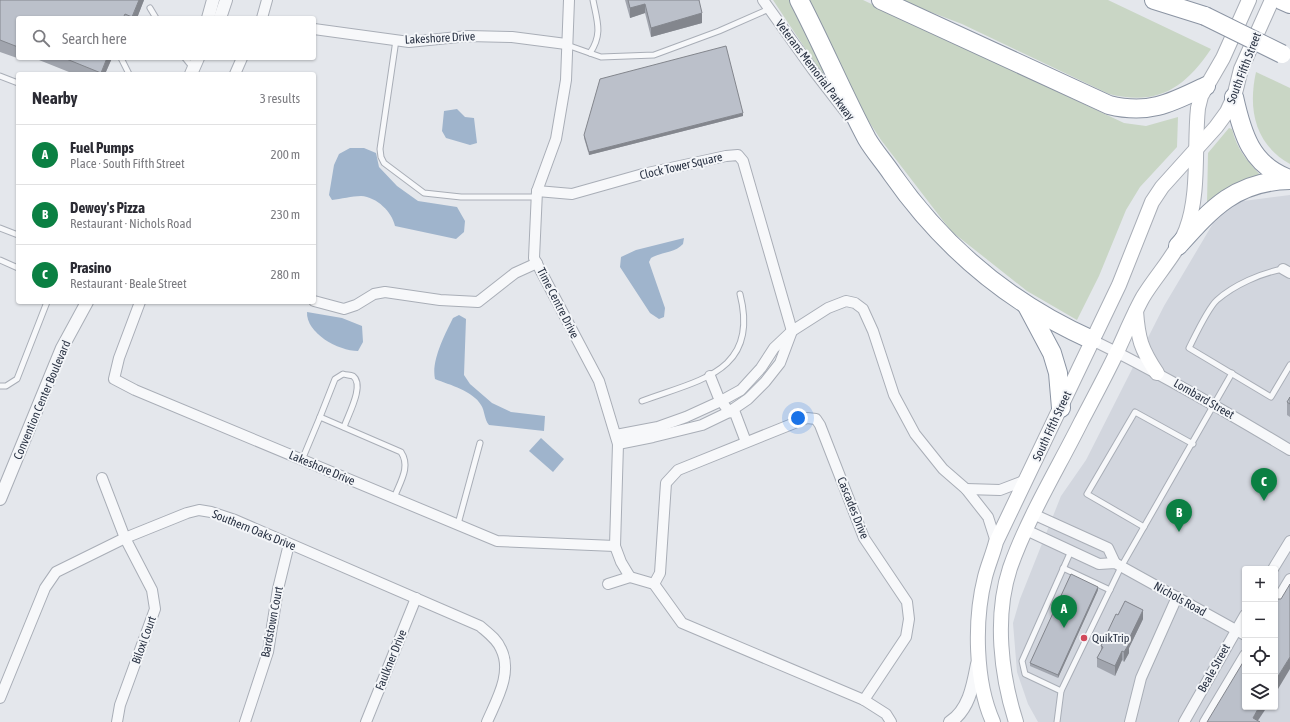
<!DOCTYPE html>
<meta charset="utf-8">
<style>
body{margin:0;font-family:"Asap Condensed",sans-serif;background:#f2f2f3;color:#2b2b33}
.controls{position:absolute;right:12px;bottom:12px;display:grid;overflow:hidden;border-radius:4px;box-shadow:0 1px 3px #0004}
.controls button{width:36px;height:36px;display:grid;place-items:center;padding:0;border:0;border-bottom:1px solid #e1e1e2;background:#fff;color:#2b2b33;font:20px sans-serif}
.you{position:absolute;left:798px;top:418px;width:14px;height:14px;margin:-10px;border:3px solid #fff;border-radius:50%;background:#1a73e8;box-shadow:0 0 0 6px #1a73e833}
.badge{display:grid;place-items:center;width:26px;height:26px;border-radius:50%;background:#0b8043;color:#fff;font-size:13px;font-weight:700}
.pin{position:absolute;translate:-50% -33px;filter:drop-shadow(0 1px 2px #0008)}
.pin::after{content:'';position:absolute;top:21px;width:14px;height:12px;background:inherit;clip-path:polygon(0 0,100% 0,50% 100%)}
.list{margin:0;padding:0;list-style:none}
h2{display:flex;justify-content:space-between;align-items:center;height:52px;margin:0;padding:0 16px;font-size:17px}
h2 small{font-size:13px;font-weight:400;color:#7c7c81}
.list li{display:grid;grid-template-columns:26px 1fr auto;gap:12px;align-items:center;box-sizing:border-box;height:60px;padding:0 16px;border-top:1px solid #e1e1e2}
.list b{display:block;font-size:15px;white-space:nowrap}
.list p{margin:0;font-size:13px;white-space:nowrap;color:#7c7c81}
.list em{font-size:13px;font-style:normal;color:#7c7c81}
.icon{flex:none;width:22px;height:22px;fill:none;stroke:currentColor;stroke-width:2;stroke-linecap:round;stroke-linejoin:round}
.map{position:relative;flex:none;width:1290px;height:722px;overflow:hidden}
.search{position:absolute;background:#fff;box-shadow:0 1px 3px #0004;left:16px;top:16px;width:300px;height:44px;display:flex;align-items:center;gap:10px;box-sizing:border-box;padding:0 14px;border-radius:4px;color:#7c7c81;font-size:15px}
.panel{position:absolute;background:#fff;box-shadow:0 1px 3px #0004;left:16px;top:72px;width:300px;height:232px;border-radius:4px}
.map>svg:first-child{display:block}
.built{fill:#d2d6de;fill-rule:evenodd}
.green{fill:#c9d6c5}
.water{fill:#9fb4cc}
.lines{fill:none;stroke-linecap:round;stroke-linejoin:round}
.service-casing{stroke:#a9aeb7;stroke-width:7}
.minor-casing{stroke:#a9aeb7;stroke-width:12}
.tertiary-casing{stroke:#a9aeb7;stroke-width:14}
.secondary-casing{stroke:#a9aeb7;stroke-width:16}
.motorway-casing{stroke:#8b94a3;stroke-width:20}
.service{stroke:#f7f8fa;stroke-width:5}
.minor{stroke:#f7f8fa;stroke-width:10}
.tertiary{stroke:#f7f8fa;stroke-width:12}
.secondary{stroke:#fff;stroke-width:14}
.motorway{stroke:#fff;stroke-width:18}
.motorway-bridge-casing{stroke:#8b94a3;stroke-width:20;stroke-linecap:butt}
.motorway-bridge{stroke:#fff;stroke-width:18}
.wall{fill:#a1a5ae}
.shaded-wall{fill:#83868d}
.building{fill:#bbc0ca;stroke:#83868d}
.poi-dot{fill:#d1495b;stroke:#f4f6f9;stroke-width:1.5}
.labels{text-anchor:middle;stroke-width:4;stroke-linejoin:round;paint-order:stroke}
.street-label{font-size:12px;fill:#2b3445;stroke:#f4f6f9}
.poi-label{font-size:12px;fill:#2b3445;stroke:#f4f6f9;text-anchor:start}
</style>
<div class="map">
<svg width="1290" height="722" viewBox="0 0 1290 722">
<rect width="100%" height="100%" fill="#e4e7ec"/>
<path class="built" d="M1290,195V722H1038L1028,704L1017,672L1013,623L1020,599L1061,496L1086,460L1164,306L1215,220L1236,202ZM1245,569H1275V707H1245Z"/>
<g class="green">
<path d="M773,0H791L826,72L822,74Z"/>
<path d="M807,0H863L1124,123L1146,126L1178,117L1177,147L1140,187L1126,210L1099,276L1077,320L1027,291L951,231L881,140L852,96Z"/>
<path d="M899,0H1108L1211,49C1184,89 1157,106 1109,94L962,24Z"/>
<path d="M1256,72L1290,88V164C1254,144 1248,108 1256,72Z"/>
<path d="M1229,128L1232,129C1237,150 1247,160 1261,176L1207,204L1208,153Z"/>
</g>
<g class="water">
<path d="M457,109L465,117L474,118L477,143L470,145L446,138L442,131L444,111Z"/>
<path d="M350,148H364L376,153L379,167L397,186L418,201L457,207L465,221L464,232L456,239L395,226C392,212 377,197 361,196C352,196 341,199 332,200L329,195L334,165L339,154Z"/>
<path d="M684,238L683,244C675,253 661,252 651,258L649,262L665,308L664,317L659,319L650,313L620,267L621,257L636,250Z"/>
<path d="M307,312L342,318L362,326L363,342L358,351C338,351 306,333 307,312Z"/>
<path d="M459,315L466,319L464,375L470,384L492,403L511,412L545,416L544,431L489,425C484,419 485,411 481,405C473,391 450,385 435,379C431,361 445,334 453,318Z"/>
<path d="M541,438L564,459L553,472L529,451Z"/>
</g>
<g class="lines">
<defs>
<g id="service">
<path d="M150,8L156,18"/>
<path d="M396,40L380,149L381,157L384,163L424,193L461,197H537"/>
<path d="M567,45L601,57L654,55L719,31L769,9"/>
<path d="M590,53C603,34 597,21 593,0"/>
<path d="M121,58L129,74"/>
<path d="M185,58L193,68"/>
<path d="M0,76L18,83"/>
<path d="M0,228L18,235"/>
<path d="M0,260L18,268"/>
<path d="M1283,269C1261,273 1234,285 1217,300C1208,308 1195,336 1189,348L1271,397L1290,365"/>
<path d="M0,386H6L17,379L47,302"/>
<path d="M642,401C699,380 760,372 740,294"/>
<path d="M320,417L335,379L343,374C346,375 350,375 353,376C365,385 348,415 344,427"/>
<path d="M302,460L320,417L401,452C411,467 400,482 394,498"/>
<path d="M458,524L480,443"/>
<path d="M1144,527L1087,494L1135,412L1193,444"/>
<path d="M1063,568L1110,590"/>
<path d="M1061,691L1025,674L1022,661L1071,551"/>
<path d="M1057,722L1061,691L1121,567L1232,373"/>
</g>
<g id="minor">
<path d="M569,0L566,80L556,139L537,191L534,258L599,381L618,444L615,546L621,562L630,577"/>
<path d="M763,0L813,70L847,114"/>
<path d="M262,18L267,0"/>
<path d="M314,29L409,42L468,36L512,37L566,44"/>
<path d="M235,74L242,58"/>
<path d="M537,191L572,194L643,174L726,156L738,155L743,161L792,331L780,363L765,382L748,399L729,412L702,425L653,437L618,444"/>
<path d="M1283,269L1290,273"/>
<path d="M314,301L344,309L356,305L374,294L385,292L440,300L478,302L515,273L537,263"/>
<path d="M140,302L119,358L114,379L135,390L497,541L615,546"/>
<path d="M1092,340C1160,373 1225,411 1290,450"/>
<path d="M710,376L718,396L729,412L735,413L746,442"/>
<path d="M616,435L658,427L686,417L721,401L741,390L761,368L774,348L792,331L828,308L846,301L855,303L863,309L873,331L894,395L915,434L943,469L966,489L988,517L996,542"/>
<path d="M102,478L125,538L152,590L155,609L120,705L117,722"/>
<path d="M966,489L1000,490L1026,480"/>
<path d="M1033,514L1108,548L1115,563"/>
<path d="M1026,530L1099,564L1115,563L1245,635"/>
<path d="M1273,569L1290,541"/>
<path d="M630,577L654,584L682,623L864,700L886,714L891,722"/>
<path d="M608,584L630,577"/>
<path d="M654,584L660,573L666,483L678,470L807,418L816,419L820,425L864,538L907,602L909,619L906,637L864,700"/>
<path d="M1275,604L1290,579"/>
<path d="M0,698L45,588L56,572L125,538L187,513L199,510L211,512L235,520L480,626C488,633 497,639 501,649C513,673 496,701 487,722"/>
<path d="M245,722L268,652L278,589L289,544"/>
<path d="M366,722L416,598"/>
<path d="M1130,722L1141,678L1177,597"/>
<path d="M1184,722L1245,615"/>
<path d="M1205,722L1245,655"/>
</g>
<g id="tertiary">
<path d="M208,18L213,0"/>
<path d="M220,18L226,0"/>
<path d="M191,74L198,58"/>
<path d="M0,499L62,348L87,302"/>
<path d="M950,722C969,710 973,685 977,664"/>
</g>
<g id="secondary">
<path d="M1136,311C1138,339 1141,349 1157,373"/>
<path d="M993,722C975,682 974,620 985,577C988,565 993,554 996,542L1119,285L1152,202L1162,187L1216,127L1227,112L1234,97L1241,69L1272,0"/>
<path d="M1016,722C1001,675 994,617 1010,568C1028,517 1057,470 1081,422C1093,399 1105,377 1116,354C1125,335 1133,315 1143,297C1157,274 1176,255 1186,230C1200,194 1194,146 1198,108L1201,96L1223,58L1249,0"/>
</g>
<g id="motorway">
<path d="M799,0C823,46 843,94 867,139C874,151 884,162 892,174C943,247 1011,304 1092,340"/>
<path d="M881,0L1109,105C1149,115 1171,103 1206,86"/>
<path d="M1154,0L1205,16"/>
<path d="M1281,0L1290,4"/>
<path d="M1234,97C1242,133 1251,166 1290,179"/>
<path d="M1178,246C1212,208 1236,181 1290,180"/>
<path d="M1027,306L1052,353L1058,373L1061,408"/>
</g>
</defs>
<use href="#service" class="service-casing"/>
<use href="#minor" class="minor-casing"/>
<use href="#tertiary" class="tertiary-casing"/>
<use href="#secondary" class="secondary-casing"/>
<use href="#motorway" class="motorway-casing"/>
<use href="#service" class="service"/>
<use href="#minor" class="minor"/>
<use href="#tertiary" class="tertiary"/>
<use href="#secondary" class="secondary"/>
<use href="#motorway" class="motorway"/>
<defs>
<path id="motorway-bridge" d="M1205,16L1282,54"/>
</defs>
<use href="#motorway-bridge" class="motorway-bridge-casing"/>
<use href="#motorway-bridge" class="motorway-bridge"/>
</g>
<g class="wall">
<path d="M0,0H144L137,18H18V58H20V59L0,52Z"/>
<path d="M625,0H699L702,23L651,37L645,13L630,18Z"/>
<path d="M34,58H112L105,74H74Z"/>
<path d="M743,116L589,155L584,138V135Z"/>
<path d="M1290,397V417L1287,415V402Z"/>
<path d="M1098,590L1058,678L1030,666V663Z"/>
<path d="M1118,615L1143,619L1129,648V653L1124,662L1122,660L1115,676L1097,667V658L1101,651V646Z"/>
</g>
<g class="shaded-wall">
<path d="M139,0H144L137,18H132Z"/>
<path d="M645,4V13L630,18V8Z"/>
<path d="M702,13V23L651,37V28Z"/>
<path d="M107,58H112L105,74H101Z"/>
<path d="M743,113V116L589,155V152Z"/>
<path d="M1098,587V590L1058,678V675Z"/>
<path d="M1143,610V619L1129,648V653L1124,662V652L1127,643Z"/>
<path d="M1122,651V660L1115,676V666Z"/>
<path d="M1290,657V669L1275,694V681Z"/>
<path d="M1259,707H1267L1257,722L1253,718Z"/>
</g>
<g class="building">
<path d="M0,0H139L132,17L125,14L123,18H18V47L0,40Z"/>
<path d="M628,0H699L702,13L651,28L645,4L630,8Z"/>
<path d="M726,46L743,113L589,152L584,135L600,79Z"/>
<path d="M64,58H107L101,73Z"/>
<path d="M1290,397V404L1287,402Z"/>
<path d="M1071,574L1098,587L1058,675L1030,663Z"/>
<path d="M1290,584V657L1275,681V599H1281Z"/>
<path d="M1125,601L1143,610L1127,643L1129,644L1124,652L1122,651L1115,666L1097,658L1103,647L1101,646L1116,614L1118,615Z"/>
<path d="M1245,659V707H1259L1253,718L1260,722H1207Z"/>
</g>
<circle class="poi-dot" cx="1084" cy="638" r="4"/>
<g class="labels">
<g class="street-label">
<text transform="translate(440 38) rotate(-3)" y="4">Lakeshore Drive</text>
<text transform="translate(1244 68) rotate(-69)" y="4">South Fifth Street</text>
<text transform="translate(815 70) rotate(53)" y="4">Veterans Memorial Parkway</text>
<text transform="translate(681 166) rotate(-13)" y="4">Clock Tower Square</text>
<text transform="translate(558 303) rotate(63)" y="4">Time Centre Drive</text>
<text transform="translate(1204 399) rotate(30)" y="4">Lombard Street</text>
<text transform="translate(42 400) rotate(-67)" y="4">Convention Center Boulevard</text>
<text transform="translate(1052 426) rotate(-65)" y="4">South Fifth Street</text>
<text transform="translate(322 468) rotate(23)" y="4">Lakeshore Drive</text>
<text transform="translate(853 508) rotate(68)" y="4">Cascades Drive</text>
<text transform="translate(254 530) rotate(22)" y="4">Southern Oaks Drive</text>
<text transform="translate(1180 599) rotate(29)" y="4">Nichols Road</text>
<text transform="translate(272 622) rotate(-79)" y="4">Bardstown Court</text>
<text transform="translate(144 640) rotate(-70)" y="4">Biloxi Court</text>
<text transform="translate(391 660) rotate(-68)" y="4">Faulkner Drive</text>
<text transform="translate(1214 668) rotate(-61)" y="4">Beale Street</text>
</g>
<g class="poi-label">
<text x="1092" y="642">QuikTrip</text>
</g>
</g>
</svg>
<div class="controls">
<button>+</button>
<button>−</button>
<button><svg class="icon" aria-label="locate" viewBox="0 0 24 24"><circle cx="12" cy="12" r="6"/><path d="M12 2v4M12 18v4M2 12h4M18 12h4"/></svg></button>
<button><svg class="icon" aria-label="layers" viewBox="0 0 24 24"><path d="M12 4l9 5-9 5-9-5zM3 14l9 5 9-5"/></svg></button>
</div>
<div class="you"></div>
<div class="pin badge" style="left:1064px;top:628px">A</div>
<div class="pin badge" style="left:1179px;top:532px">B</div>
<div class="pin badge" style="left:1264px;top:501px">C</div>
<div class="search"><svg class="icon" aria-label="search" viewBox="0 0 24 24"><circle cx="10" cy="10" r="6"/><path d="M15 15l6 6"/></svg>Search here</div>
<section class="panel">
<h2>Nearby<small>3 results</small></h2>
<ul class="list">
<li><span class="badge">A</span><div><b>Fuel Pumps</b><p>Place · South Fifth Street</p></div><em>200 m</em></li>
<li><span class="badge">B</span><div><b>Dewey's Pizza</b><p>Restaurant · Nichols Road</p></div><em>230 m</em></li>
<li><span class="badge">C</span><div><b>Prasino</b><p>Restaurant · Beale Street</p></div><em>280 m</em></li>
</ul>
</section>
</div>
